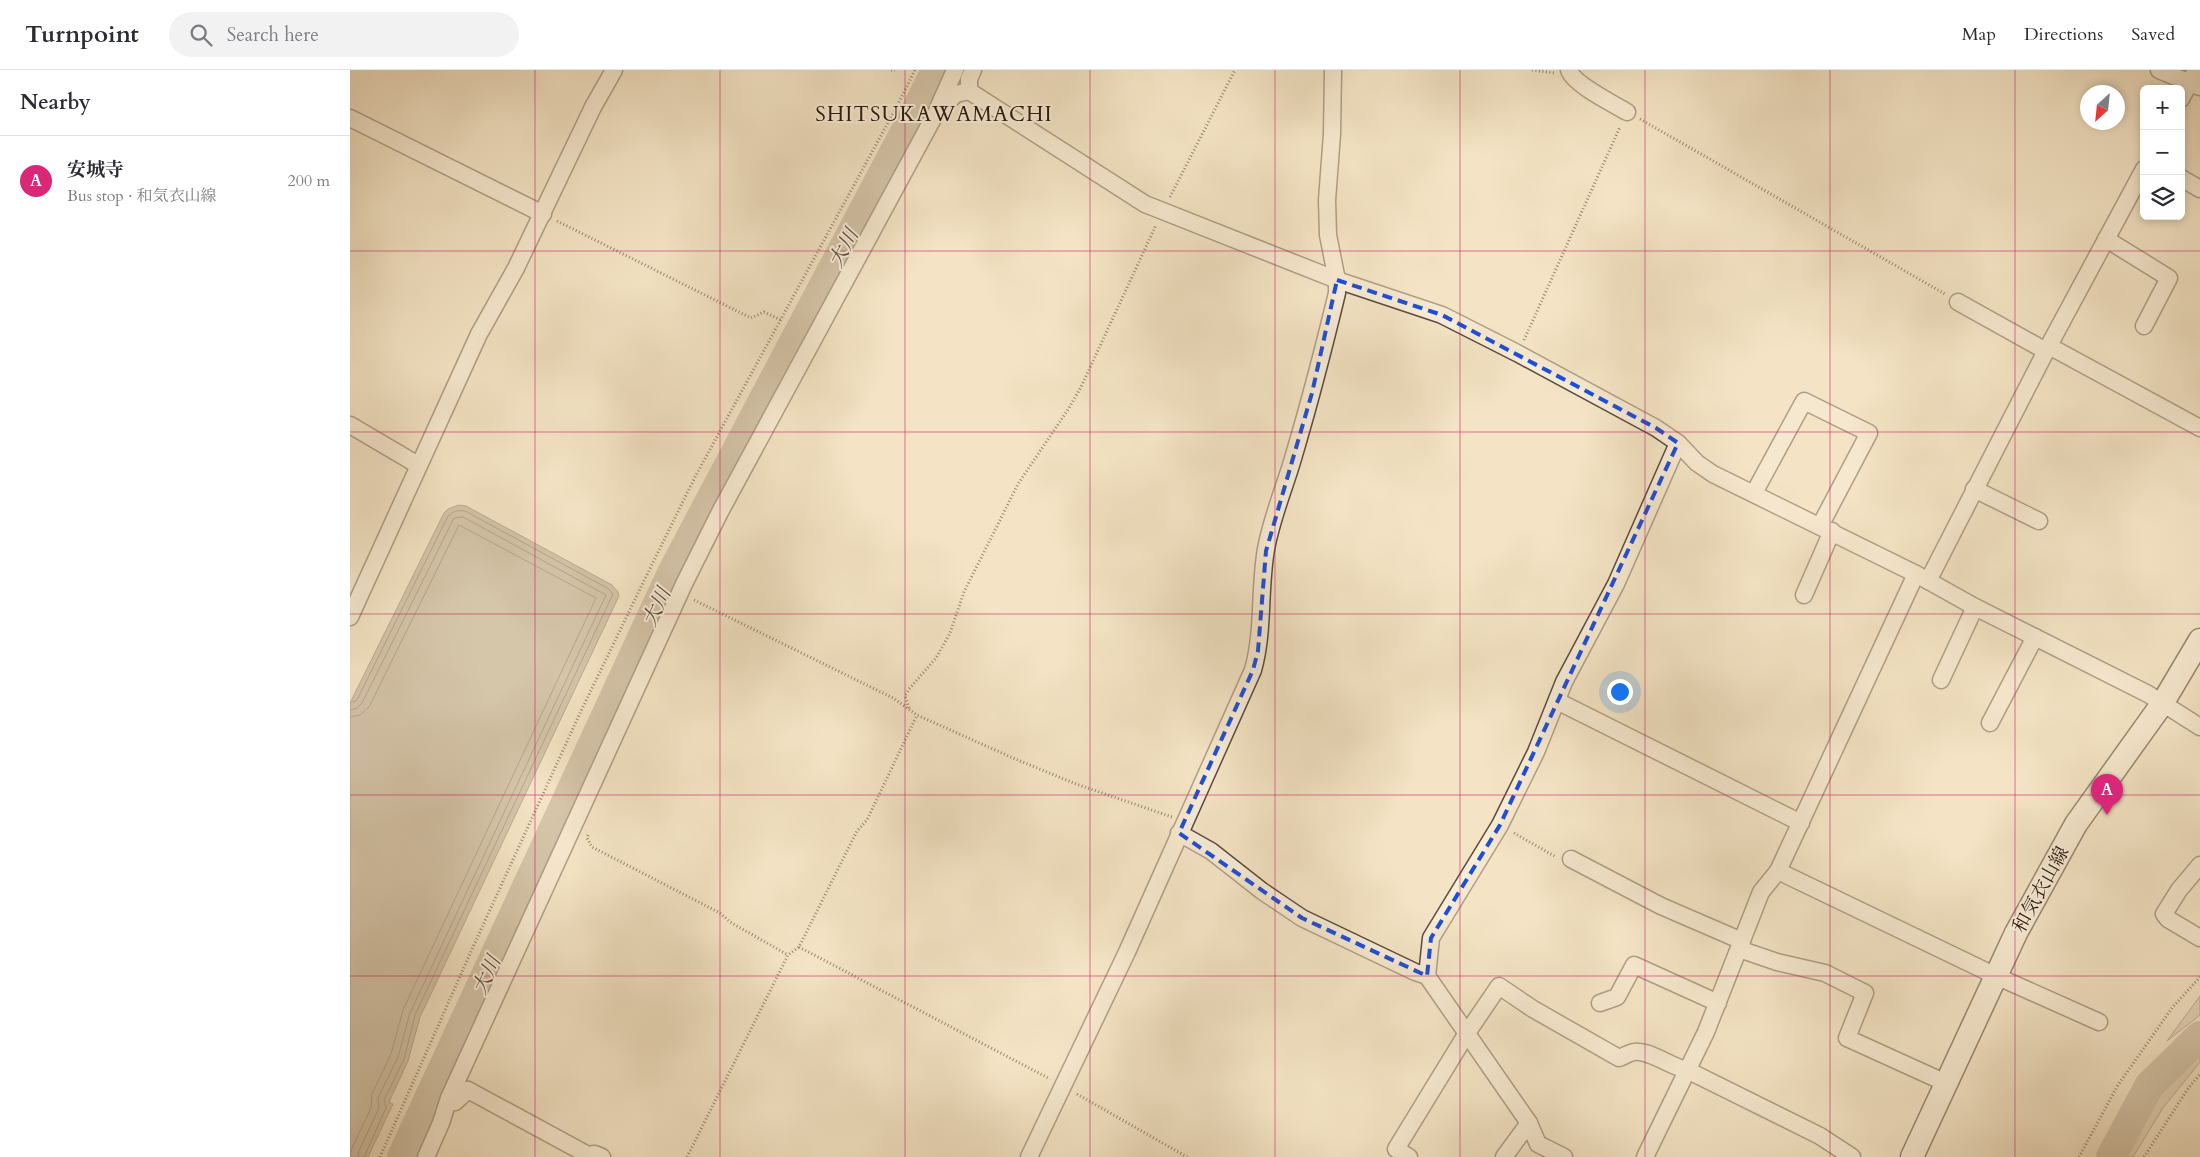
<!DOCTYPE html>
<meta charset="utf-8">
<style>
body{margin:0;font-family:Cardo,"Noto Serif JP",serif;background:#f2f2f3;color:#2b2b33}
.controls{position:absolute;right:15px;top:15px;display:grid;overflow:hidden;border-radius:8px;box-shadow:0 2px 8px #0003}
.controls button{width:45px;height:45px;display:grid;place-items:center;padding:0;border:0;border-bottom:1px solid #e1e1e2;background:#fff;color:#2b2b33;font:25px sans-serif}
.compass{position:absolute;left:1730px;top:15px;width:45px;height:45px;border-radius:50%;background:#fff;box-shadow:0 2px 8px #0003;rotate:207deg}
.you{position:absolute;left:1269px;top:621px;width:18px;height:18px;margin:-12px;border:4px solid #fff;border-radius:50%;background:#1a73e8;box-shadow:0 0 0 8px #1a73e833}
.badge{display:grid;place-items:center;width:32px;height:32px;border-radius:50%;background:#db2777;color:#fff;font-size:16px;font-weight:700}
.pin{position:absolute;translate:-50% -41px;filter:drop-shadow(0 1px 2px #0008)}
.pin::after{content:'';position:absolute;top:26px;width:18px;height:15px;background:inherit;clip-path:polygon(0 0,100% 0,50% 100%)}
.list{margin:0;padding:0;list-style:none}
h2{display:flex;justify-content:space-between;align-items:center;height:65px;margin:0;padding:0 20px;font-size:21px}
h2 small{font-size:16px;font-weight:400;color:#7c7c81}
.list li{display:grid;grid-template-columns:32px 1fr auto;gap:15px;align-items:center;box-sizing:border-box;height:90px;padding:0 20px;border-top:1px solid #e1e1e2}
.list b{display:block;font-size:19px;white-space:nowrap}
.list p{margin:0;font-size:16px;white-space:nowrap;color:#7c7c81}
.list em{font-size:16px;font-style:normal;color:#7c7c81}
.icon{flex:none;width:28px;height:28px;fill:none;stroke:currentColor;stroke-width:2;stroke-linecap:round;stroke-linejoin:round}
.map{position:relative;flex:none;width:1850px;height:1087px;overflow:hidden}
header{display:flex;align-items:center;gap:30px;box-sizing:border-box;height:70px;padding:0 25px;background:#fff;border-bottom:1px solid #e1e1e2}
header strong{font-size:24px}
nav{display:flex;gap:28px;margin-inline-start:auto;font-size:18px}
.search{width:350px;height:45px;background:#f2f2f3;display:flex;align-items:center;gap:12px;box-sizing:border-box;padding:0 18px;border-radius:28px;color:#7c7c81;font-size:19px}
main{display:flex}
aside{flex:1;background:#fff}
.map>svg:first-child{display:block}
.green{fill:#d1c1a6;stroke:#7d6c5a}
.water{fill:#af9f87;stroke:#796957}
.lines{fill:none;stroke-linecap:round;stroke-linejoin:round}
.shore{stroke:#6c5c4b;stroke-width:1}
.river{stroke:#af9f87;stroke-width:30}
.street-casing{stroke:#5c4b3c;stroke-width:19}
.secondary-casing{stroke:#29180f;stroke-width:25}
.path{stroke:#29180f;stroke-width:3;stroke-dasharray:1 2.5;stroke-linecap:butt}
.street{stroke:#f8edd9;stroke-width:16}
.secondary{stroke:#f8edd9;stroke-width:22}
.marked{fill:none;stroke:#1d4ed8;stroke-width:4;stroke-dasharray:10 6;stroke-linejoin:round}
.grid{fill:none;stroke:#c2185b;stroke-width:1;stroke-opacity:0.55}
.labels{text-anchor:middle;stroke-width:4;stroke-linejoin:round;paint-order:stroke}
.street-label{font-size:19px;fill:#29180f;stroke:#f8edd9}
.water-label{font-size:20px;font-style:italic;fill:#5f4e3f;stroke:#f8edd9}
.quarter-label{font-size:21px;letter-spacing:1px;fill:#29180f;stroke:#f8edd9}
</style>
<header>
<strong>Turnpoint</strong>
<div class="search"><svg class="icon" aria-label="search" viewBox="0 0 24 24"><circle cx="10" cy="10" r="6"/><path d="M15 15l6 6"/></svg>Search here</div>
<nav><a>Map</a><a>Directions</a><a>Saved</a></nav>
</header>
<main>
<aside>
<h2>Nearby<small></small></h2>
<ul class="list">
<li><span class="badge">A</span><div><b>安城寺</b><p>Bus stop · 和気衣山線</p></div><em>200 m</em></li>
</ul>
</aside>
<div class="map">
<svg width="1850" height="1087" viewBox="0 0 1850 1087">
<rect width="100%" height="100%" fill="#f4e4c5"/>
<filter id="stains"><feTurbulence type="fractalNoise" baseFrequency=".004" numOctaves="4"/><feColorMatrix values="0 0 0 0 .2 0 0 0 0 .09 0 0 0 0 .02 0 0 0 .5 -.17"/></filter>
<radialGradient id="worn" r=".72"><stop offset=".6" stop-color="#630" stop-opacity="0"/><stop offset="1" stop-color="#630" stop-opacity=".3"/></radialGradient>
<g class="green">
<path d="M1850,926V945L1817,971Z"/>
<path d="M1850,987V992L1813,1038L1783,1087H1773L1802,1033L1820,1009Z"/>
</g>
<path class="water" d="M109,435L116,436L262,515L268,522L269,526L70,947L58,991L39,1032L43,1034L18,1087H0V633L94,443L98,439Z"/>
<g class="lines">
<g class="shore">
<path d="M0,633L7,630L98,446C103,441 108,440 115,441L259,519L263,524L65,945L54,989L34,1030L36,1038L14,1087"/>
<path d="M0,640L7,638L12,633L104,448L113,447L256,525L60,943L48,987L28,1028L29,1038L9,1081L8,1087"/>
<path d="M0,647L10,645L19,637L109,455L246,528L53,940L41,984L22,1024L21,1038L2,1078L0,1087"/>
</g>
<g class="river">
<path d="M52,1087L322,503L564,45L586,0"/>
<path d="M1761,1087L1799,1016L1850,966"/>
</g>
<defs>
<g id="street">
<path d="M623,0L619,9V21L795,134L987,210L1092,245L1167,283L1306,358L1328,373L1347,393L1363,404L1566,504L1625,537L1798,624L1850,657"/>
<path d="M1219,0C1223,14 1264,34 1277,42"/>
<path d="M1809,0L1850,17"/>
<path d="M1831,29L1846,0"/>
<path d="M589,36L605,0"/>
<path d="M0,48L193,144"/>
<path d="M1831,108L1850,119"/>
<path d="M1756,169L1819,208L1794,256"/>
<path d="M1608,232L1696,281"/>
<path d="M1699,276L1850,358"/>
<path d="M0,355L68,395"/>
<path d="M1624,419L1689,451"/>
<path d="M1404,423L1454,331L1519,363L1470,456"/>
<path d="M1578,511L1696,281L1794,99"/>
<path d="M1454,525L1482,461"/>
<path d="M0,547L129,264L166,198L243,37L264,0"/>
<path d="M1591,610L1625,537"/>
<path d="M1207,631L1451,753"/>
<path d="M1640,653L1685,567"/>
<path d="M829,763L861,781L912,821L952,848L1065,902L1077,906L1179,1053L1188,1074L1214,1087"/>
<path d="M1221,789L1311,836L1392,871"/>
<path d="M1850,795L1829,820L1814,844L1818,849L1850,868"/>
<path d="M1428,801L1646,906L1749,952"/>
<path d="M1389,879L1427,892L1475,903L1515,923L1497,968L1596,1013"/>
<path d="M1077,906L1081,868L1150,755L1186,682L1214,612L1266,514L1328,373"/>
<path d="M1250,933L1267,927L1284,895L1368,933"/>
<path d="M99,1028L105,1032L118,1020L238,1085L245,1084L252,1087"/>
<path d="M76,1087L91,1053L99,1028L334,514L370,442L586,43L606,24L619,21"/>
<path d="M679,1087L777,882L903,600C914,561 909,519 916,479C922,446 935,417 944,385C960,331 974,277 987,223V210L978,165L977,130L982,64L983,0"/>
<path d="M1059,1087L1046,1079L1117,963L1149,916L1183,939L1269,988C1274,986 1279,983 1284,982C1298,979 1321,997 1337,1000L1470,1066L1502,1087"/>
<path d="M1154,1087L1179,1053"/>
<path d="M1295,1087L1356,962L1411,822L1428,801L1566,504"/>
</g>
<path id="secondary" d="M1562,1087L1666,863L1726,754L1812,634L1850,570"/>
</defs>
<use href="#street" class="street-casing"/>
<use href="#secondary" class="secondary-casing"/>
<g class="path">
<path d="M541,0H545"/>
<path d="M1182,0L1204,3"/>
<path d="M1290,49L1595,224"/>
<path d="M820,127L885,0"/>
<path d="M207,151L401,248L414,242L431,250"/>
<path d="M1174,270L1270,57"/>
<path d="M344,530L543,628L567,645L663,688L726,714L822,747"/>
<path d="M559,638L555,626L559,619L586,588L600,563L614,522L668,414L719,338L731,317L806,155"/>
<path d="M1164,763L1206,787"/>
<path d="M238,765L237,768L242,777L370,843L380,852L438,885"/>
<path d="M449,877L700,1009"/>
<path d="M727,1024L837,1087"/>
<path d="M30,1087L123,877L231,641L290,519L345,407L546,38L565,0"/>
<path d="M337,1087L438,885L449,877L507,761L517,750L567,645"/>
<path d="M1729,1087L1768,1015L1822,938L1850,907"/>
<path d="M1794,1087L1837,1020L1850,1004"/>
</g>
<use href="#street" class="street"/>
<use href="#secondary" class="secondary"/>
</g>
<path d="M0 0H1850V1087H0ZM987,210L1092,245L1306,358L1328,373L1150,755L1081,868L1077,906L952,848L829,763L903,600L908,581L916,481L962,323Z" fill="#f4e4c5" fill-opacity=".55" fill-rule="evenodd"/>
<path class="marked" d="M987,210L1092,245L1306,358L1328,373L1150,755L1081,868L1077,906L952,848L829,763L903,600L908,581L916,481L962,323Z"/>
<path class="grid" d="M185,0V1087M370,0V1087M555,0V1087M740,0V1087M925,0V1087M1110,0V1087M1295,0V1087M1480,0V1087M1665,0V1087M0,181H1850M0,362H1850M0,544H1850M0,725H1850M0,906H1850"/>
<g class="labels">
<g class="street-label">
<text transform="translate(1690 819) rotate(-61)" y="7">和気衣山線</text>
</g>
<g class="water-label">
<text transform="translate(493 178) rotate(-62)" y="7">大川</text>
<text transform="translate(306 537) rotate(-65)" y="7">大川</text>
<text transform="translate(136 905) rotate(-65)" y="7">大川</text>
</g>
<g class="quarter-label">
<text x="584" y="51">SHITSUKAWAMACHI</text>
</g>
</g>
<rect width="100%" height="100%" filter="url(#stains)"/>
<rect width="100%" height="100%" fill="url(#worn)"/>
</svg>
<div class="controls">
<button>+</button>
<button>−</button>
<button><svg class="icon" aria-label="layers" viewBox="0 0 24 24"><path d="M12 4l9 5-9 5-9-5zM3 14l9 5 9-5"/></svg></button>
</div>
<svg class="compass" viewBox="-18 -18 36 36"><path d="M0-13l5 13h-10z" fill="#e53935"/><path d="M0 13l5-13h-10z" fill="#7c7c81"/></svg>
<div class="you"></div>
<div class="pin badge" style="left:1757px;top:745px">A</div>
</div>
</main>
